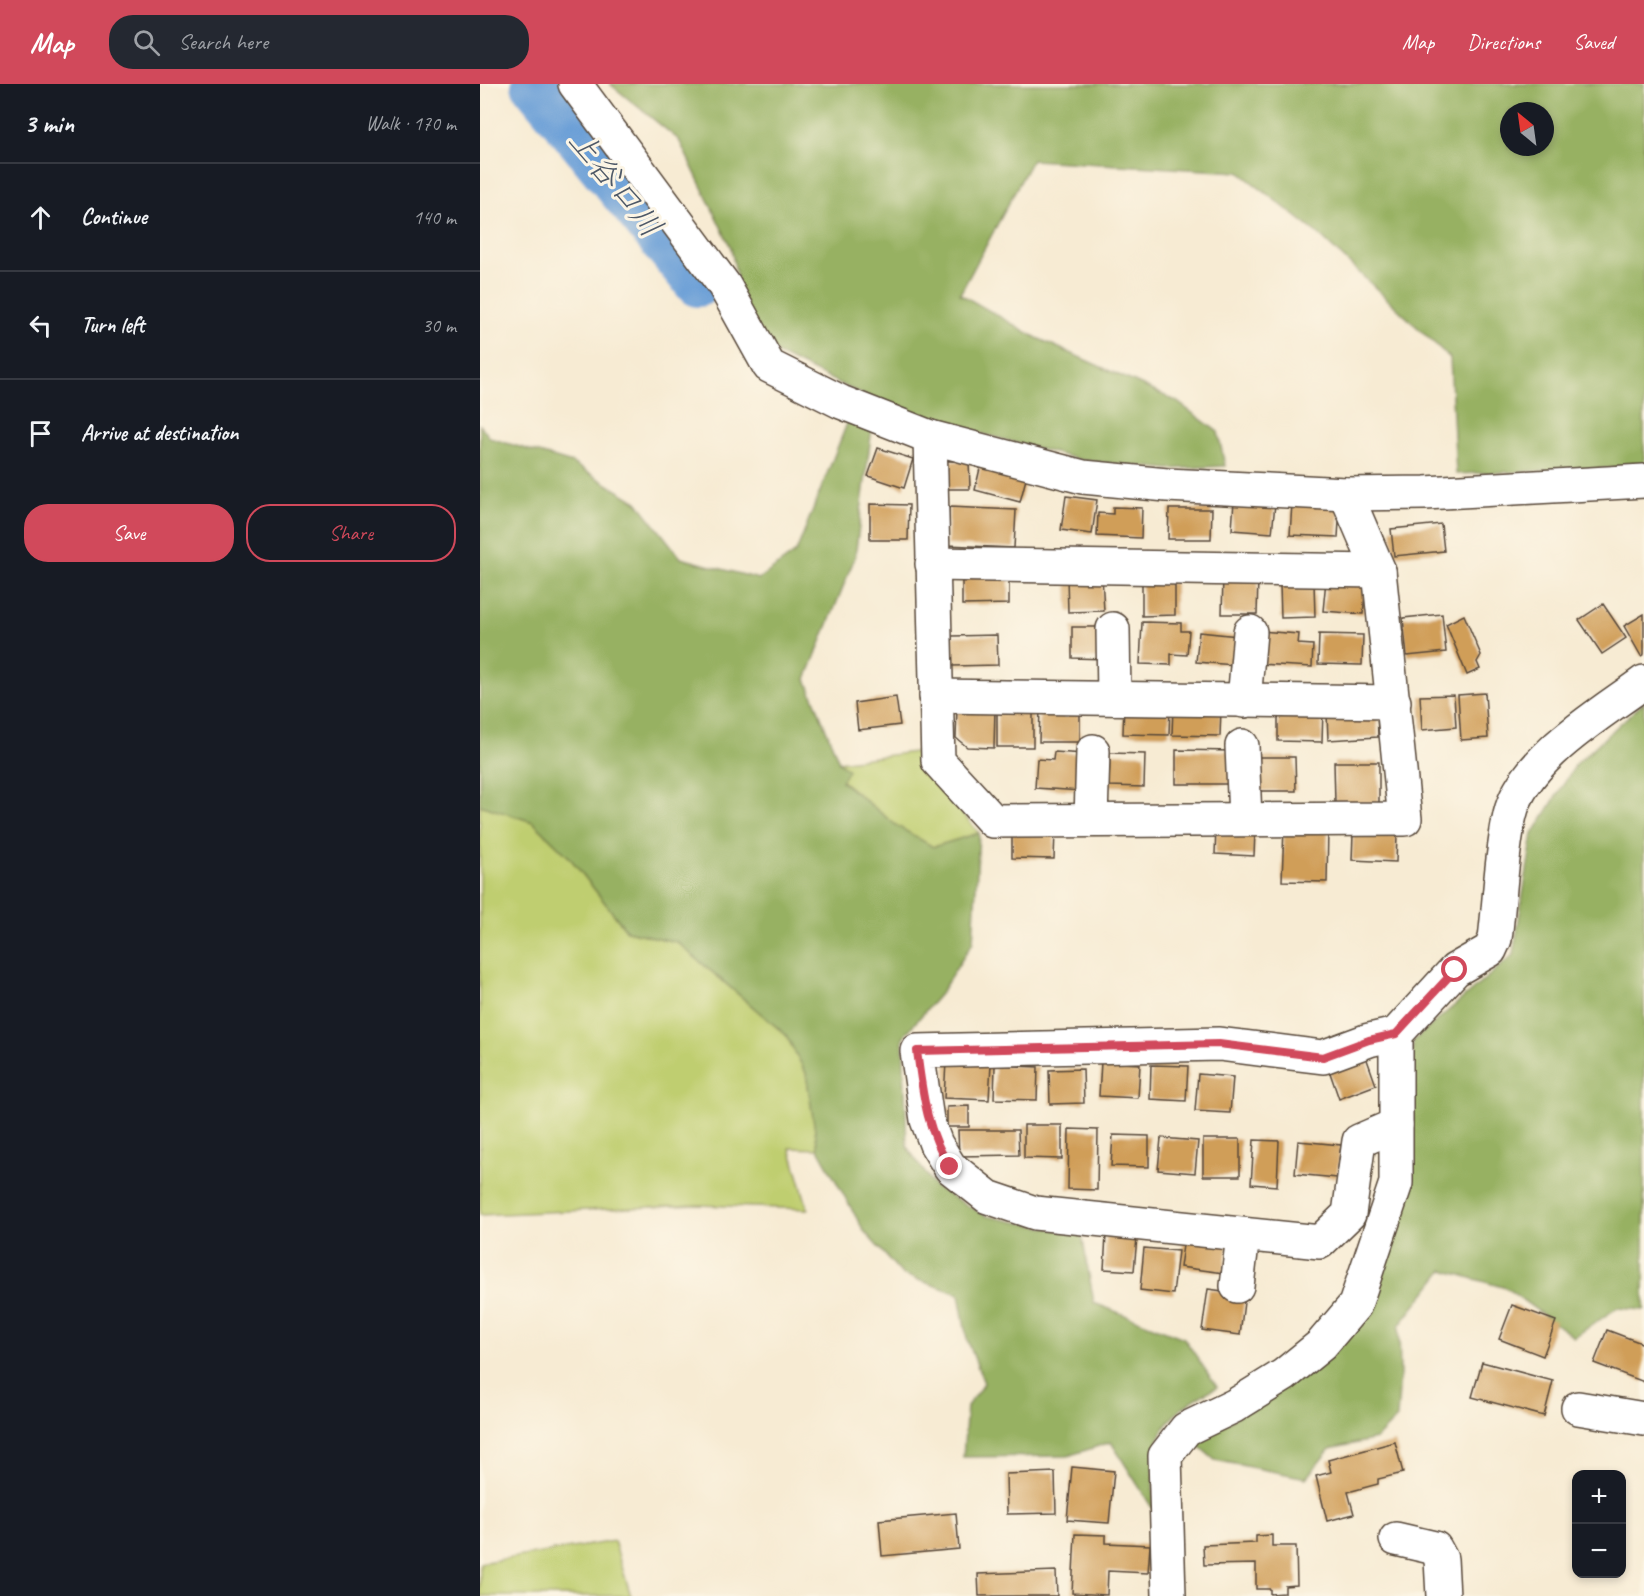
<!DOCTYPE html>
<meta charset="utf-8">
<style>
body{margin:0;font-family:Caveat,"Klee One",sans-serif;background:#242831;color:#f1f3f6}
.controls{position:absolute;right:18px;bottom:18px;display:grid;overflow:hidden;border-radius:12px;box-shadow:0 3px 9px #0003}
.controls button{width:54px;height:54px;display:grid;place-items:center;padding:0;border:0;border-bottom:2px solid #363941;background:#171b24;color:#f1f3f6;font:30px sans-serif}
.compass{position:absolute;left:1020px;top:18px;width:54px;height:54px;border-radius:50%;background:#171b24;box-shadow:0 3px 9px #0003;rotate:331deg}
.stop{position:absolute;width:18px;height:18px;margin:-14px;border:4px solid #d1495b;border-radius:50%;background:#fff}
.stop.end{background:#d1495b;border-color:#fff;box-shadow:0 2px 6px #0008}
.list{margin:0;padding:0;list-style:none}
h2{display:flex;justify-content:space-between;align-items:center;height:78px;margin:0;padding:0 24px;font-size:26px}
h2 small{font-size:20px;font-weight:400;color:#9ea1a6}
.list li{display:grid;grid-template-columns:39px 1fr auto;gap:18px;align-items:center;box-sizing:border-box;height:108px;padding:0 24px;border-top:2px solid #363941}
.list b{display:block;font-size:22px;white-space:nowrap}
.list em{font-size:20px;font-style:normal;color:#9ea1a6}
.actions{display:flex;gap:12px;padding:18px 24px}
.actions a{flex:1;padding:14px 0;border:2px solid #d1495b;border-radius:24px;text-align:center;font-size:21px;color:#d1495b}
.actions .main{background:#d1495b;color:#fff}
.icon{flex:none;width:33px;height:33px;fill:none;stroke:currentColor;stroke-width:2;stroke-linecap:round;stroke-linejoin:round}
.map{position:relative;flex:none;width:1164px;height:1512px;overflow:hidden}
header{display:flex;align-items:center;gap:36px;box-sizing:border-box;height:84px;padding:0 30px;background:#d1495b;color:#fff}
header strong{font-size:28px}
nav{display:flex;gap:33px;margin-inline-start:auto;font-size:21px}
.search{width:420px;height:54px;background:#242831;display:flex;align-items:center;gap:15px;box-sizing:border-box;padding:0 21px;border-radius:24px;color:#9ea1a6;font-size:22px}
main{display:flex}
aside{flex:1;background:#171b24}
.map>svg:first-child{display:block}
.green{fill:#bfce70;stroke:#7d7c47;stroke-width:1.5}
.forest{fill:#97b162;stroke:#696e40;stroke-width:1.5;fill-rule:evenodd}
.lines{fill:none;stroke-linecap:round;stroke-linejoin:round}
.river{stroke:#6b9fd7;stroke-width:48}
.building{fill:#d09e59}
.minor-casing{stroke:#574739;stroke-width:36}
.minor{stroke:#fff;stroke-width:33}
.route{stroke:#d1495b;stroke-width:8}
.labels{text-anchor:middle;stroke-width:6;stroke-linejoin:round;paint-order:stroke}
.water-label{font-size:32px;font-style:italic;fill:#4e5968;stroke:#fcf5e5}
</style>
<header>
<strong>Map</strong>
<div class="search"><svg class="icon" aria-label="search" viewBox="0 0 24 24"><circle cx="10" cy="10" r="6"/><path d="M15 15l6 6"/></svg>Search here</div>
<nav><a>Map</a><a>Directions</a><a>Saved</a></nav>
</header>
<main>
<aside>
<h2>3 min<small>Walk · 170 m</small></h2>
<ul class="list">
<li><svg class="icon" aria-label="ahead" viewBox="0 0 24 24"><path d="M12 20V5M6 11l6-6 6 6"/></svg><div><b>Continue</b></div><em>140 m</em></li>
<li><svg class="icon" aria-label="left" viewBox="0 0 24 24"><path d="M17 20v-9H6M10 6l-5 5 5 5"/></svg><div><b>Turn left</b></div><em>30 m</em></li>
<li><svg class="icon" aria-label="arrive" viewBox="0 0 24 24"><path d="M6 21V4h12l-3 4 3 4H6"/></svg><div><b>Arrive at destination</b></div></li>
</ul>
<div class="actions"><a class="main">Save</a><a>Share</a></div>
</aside>
<div class="map">
<svg width="1164" height="1512" viewBox="0 0 1164 1512">
<rect width="100%" height="100%" fill="#fcf5e5"/>
<filter id="ink" filterUnits="userSpaceOnUse"><feTurbulence type="fractalNoise" baseFrequency=".0167" numOctaves="2"/><feDisplacementMap in="SourceGraphic" scale="12" xChannelSelector="R" yChannelSelector="G"/><feConvolveMatrix kernelMatrix="1 2 1 2 8 2 1 2 1" color-interpolation-filters="sRGB"/></filter>
<filter id="wash" filterUnits="userSpaceOnUse"><feTurbulence type="fractalNoise" baseFrequency=".008" numOctaves="4" result="noise"/><feDisplacementMap in="SourceGraphic" scale="24" xChannelSelector="R" yChannelSelector="G"/><feGaussianBlur stdDeviation="1.35" result="paint"/><feColorMatrix in="noise" values="0 0 0 0 0 0 0 0 0 0 0 0 0 0 0 0 0 1.4 0 .05"/><feComposite in="paint" operator="in"/></filter>
<g filter="url(#wash)">
<rect width="100%" height="100%" fill="#f7ebd3"/>
<g class="green">
<path d="M448,666L449,690L499,749L453,763L417,742L361,696L359,678Z"/>
<path d="M0,721L53,738L90,774L147,847L197,858L306,951L326,989L338,1065L310,1064L328,1125L217,1121L0,1131Z"/>
<path d="M134,1457L151,1512H0V1479Z"/>
</g>
<g class="forest">
<path d="M130,0H1164V383L976,390L970,274L837,149L759,88L552,76L480,210L557,254L696,317L738,348L745,382L688,385L601,376L417,327L296,269L264,230L251,164L199,56ZM1029,27H1065V63H1029Z"/>
<path d="M368,337L392,344L375,473L326,595L359,678L368,686L361,697L417,742L453,763L499,749L493,858L460,910L423,953L427,1063L455,1103L506,1132L602,1151L614,1219L704,1254L737,1303C673,1335 671,1359 674,1427L631,1358L588,1372L483,1373L487,1322L504,1299L487,1255L479,1210L422,1190L384,1147L338,1065L326,989L306,951L197,858L147,847L90,774L53,738L0,721V341L10,354L92,379L157,418L201,474L279,495L316,468Z"/>
<path d="M1164,618V1226L1137,1224L1094,1253L1026,1204L963,1186L919,1242L920,1290L917,1334L896,1355L850,1365L826,1394L735,1376L715,1359L822,1291L932,1096L933,957L1033,871L1053,750L1096,680Z"/>
</g>
<g class="lines">
<path class="river" d="M55,0L218,199"/>
</g>
<g id="blocks">
<g class="building">
<path d="M398,364L433,375L424,404L388,392Z"/>
<path d="M466,377H489L490,405H467Z"/>
<path d="M501,380L547,391L540,418L495,406Z"/>
<path d="M586,412L617,416L612,450L581,446Z"/>
<path d="M754,417L795,420L792,449L752,446Z"/>
<path d="M812,419L860,422L858,453L810,451Z"/>
<path d="M390,420L429,421L428,456H390Z"/>
<path d="M469,423L536,426L534,464L467,461Z"/>
<path d="M633,423L662,424L661,454L617,452L618,429L633,430Z"/>
<path d="M689,425H732L731,455H688Z"/>
<path d="M961,440L964,467L914,472L911,445Z"/>
<path d="M482,491H529V520L482,521Z"/>
<path d="M622,492L624,527L588,528L587,493Z"/>
<path d="M743,494L778,495L777,530H742Z"/>
<path d="M846,496L886,500L883,530L843,527Z"/>
<path d="M662,499H695V531L662,532Z"/>
<path d="M834,499L835,533L801,534L800,500Z"/>
<path d="M1123,520L1146,554L1122,570L1099,536Z"/>
<path d="M962,530L966,568L927,572L923,534Z"/>
<path d="M1164,530V570L1161,572L1144,542Z"/>
<path d="M984,531L1001,571L997,578L1000,585L987,591L966,540Z"/>
<path d="M662,538L701,539V547H709L707,571L691,570V581L660,580Z"/>
<path d="M592,543H628L627,575L592,574Z"/>
<path d="M781,547L819,550L818,560L833,561L832,583L779,580Z"/>
<path d="M719,548L758,552L755,581L716,578Z"/>
<path d="M839,550L883,551L882,581L838,580Z"/>
<path d="M517,551L518,581L472,582V552Z"/>
<path d="M1005,609L1008,654L981,656L978,611Z"/>
<path d="M974,611L976,643L942,646L940,612Z"/>
<path d="M416,613L420,641L378,646L375,619Z"/>
<path d="M560,622L600,623V658H559Z"/>
<path d="M644,622L690,623L689,651L643,650Z"/>
<path d="M477,623L515,624L514,664L487,663L476,654Z"/>
<path d="M693,623L741,624L740,652L692,651Z"/>
<rect x="517" y="624" width="36" height="39"/>
<path d="M798,624L843,625L842,658L798,657Z"/>
<path d="M897,626L898,653L848,656L847,628Z"/>
<path d="M696,666L753,667L752,700H696Z"/>
<path d="M574,668L605,670L602,707L555,704L557,675L573,676Z"/>
<path d="M630,669L665,670L664,703L629,702Z"/>
<path d="M779,673H815L816,707H780Z"/>
<path d="M854,678H899V719H855Z"/>
<path d="M804,743L848,744L847,798L802,797Z"/>
<path d="M736,744L775,746L774,772L735,770Z"/>
<path d="M532,746L575,747L574,775L532,774Z"/>
<path d="M873,750L917,751L916,778L872,776Z"/>
<path d="M885,970L896,1001L859,1015L848,983Z"/>
<path d="M466,978L511,980L509,1016L464,1014Z"/>
<path d="M621,978L660,980L658,1014L619,1012Z"/>
<path d="M515,981L558,983L557,1016L514,1015Z"/>
<path d="M671,981L708,982L706,1017L670,1015Z"/>
<path d="M603,985L604,1019L570,1020L569,986Z"/>
<path d="M718,990L753,993L750,1029L715,1027Z"/>
<path d="M489,1022V1043H467V1023Z"/>
<path d="M544,1041H582V1075L544,1074Z"/>
<path d="M589,1045L618,1046L617,1106L588,1105Z"/>
<path d="M478,1046H538L539,1071L479,1072Z"/>
<path d="M633,1051L669,1052V1083L631,1082Z"/>
<path d="M681,1054L718,1057L715,1089L678,1086Z"/>
<rect x="723" y="1055" width="37" height="37"/>
<path d="M774,1056L799,1057L797,1102L771,1100Z"/>
<path d="M818,1057L861,1061L857,1094L815,1090Z"/>
<path d="M626,1151L657,1153L654,1187L624,1185Z"/>
<path d="M704,1154L748,1159L744,1189L700,1183Z"/>
<path d="M664,1164L698,1167L693,1210L660,1206Z"/>
<path d="M728,1205L765,1210L760,1251L722,1246Z"/>
<path d="M1032,1221L1076,1237L1063,1272L1019,1255Z"/>
<path d="M1127,1246L1164,1260V1298L1114,1279Z"/>
<path d="M1002,1278L1073,1297L1064,1332L992,1313Z"/>
<path d="M915,1358L923,1389L898,1395V1400L868,1408L874,1430L847,1437L836,1392L851,1388L848,1376Z"/>
<path d="M592,1383L634,1387L629,1439L587,1436Z"/>
<path d="M575,1388L576,1429L527,1430L526,1390Z"/>
<path d="M476,1429L479,1465L402,1472L399,1436Z"/>
<path d="M595,1450L626,1451V1459L670,1461L668,1489L628,1487L627,1511L592,1509Z"/>
<path d="M792,1451V1462H816L817,1501L805,1502V1509L790,1510V1505H776V1480L724,1481L723,1461L776,1459V1452Z"/>
<path d="M576,1487L577,1512H499L498,1490Z"/>
</g>
</g>
</g>
<g filter="url(#ink)">
<use href="#blocks" fill-opacity="0" stroke="#574739" stroke-width="1.5"/>
<g class="lines">
<defs>
<g id="minor">
<path d="M95,0L244,201L289,282L361,318L450,353L603,393L687,401L866,410L945,409L1164,397"/>
<path d="M450,353L458,677L513,737L925,735L899,487L866,410"/>
<path d="M452,480L899,487"/>
<path d="M633,545L634,614"/>
<path d="M456,612L914,618"/>
<path d="M764,617L770,548"/>
<path d="M762,662L765,735"/>
<path d="M611,736L613,667"/>
<path d="M916,950L889,956L843,973L739,960L437,967L447,1036L456,1060L470,1083L508,1113L555,1129L840,1158L869,1130L879,1057L916,1041"/>
<path d="M757,1202L763,1151"/>
<path d="M1098,1324L1164,1335"/>
<path d="M916,1455L955,1464L961,1475L963,1512"/>
<path d="M689,1512L685,1372L706,1345L754,1322L804,1291L841,1261L875,1221L916,1099V950L975,886L1010,866L1015,855C1020,814 1021,771 1030,731C1043,675 1121,630 1164,598"/>
</g>
</defs>
<use href="#minor" class="minor-casing"/>
<use href="#minor" class="minor"/>
</g>
</g>
<g class="lines" filter="url(#ink)">
<path class="route" d="M470,1083C446,1045 443,1011 437,967L739,960L843,973L889,956L916,950L975,886"/>
</g>
<g class="labels">
<g class="water-label">
<text transform="translate(136 99) rotate(51)" y="11">上谷口川</text>
</g>
</g>
</svg>
<div class="controls">
<button>+</button>
<button>−</button>
</div>
<svg class="compass" viewBox="-18 -18 36 36"><path d="M0-13l5 13h-10z" fill="#e53935"/><path d="M0 13l5-13h-10z" fill="#9ea1a6"/></svg>
<div class="stop" style="left:975px;top:886px"></div>
<div class="stop end" style="left:470px;top:1083px"></div>
</div>
</main>
